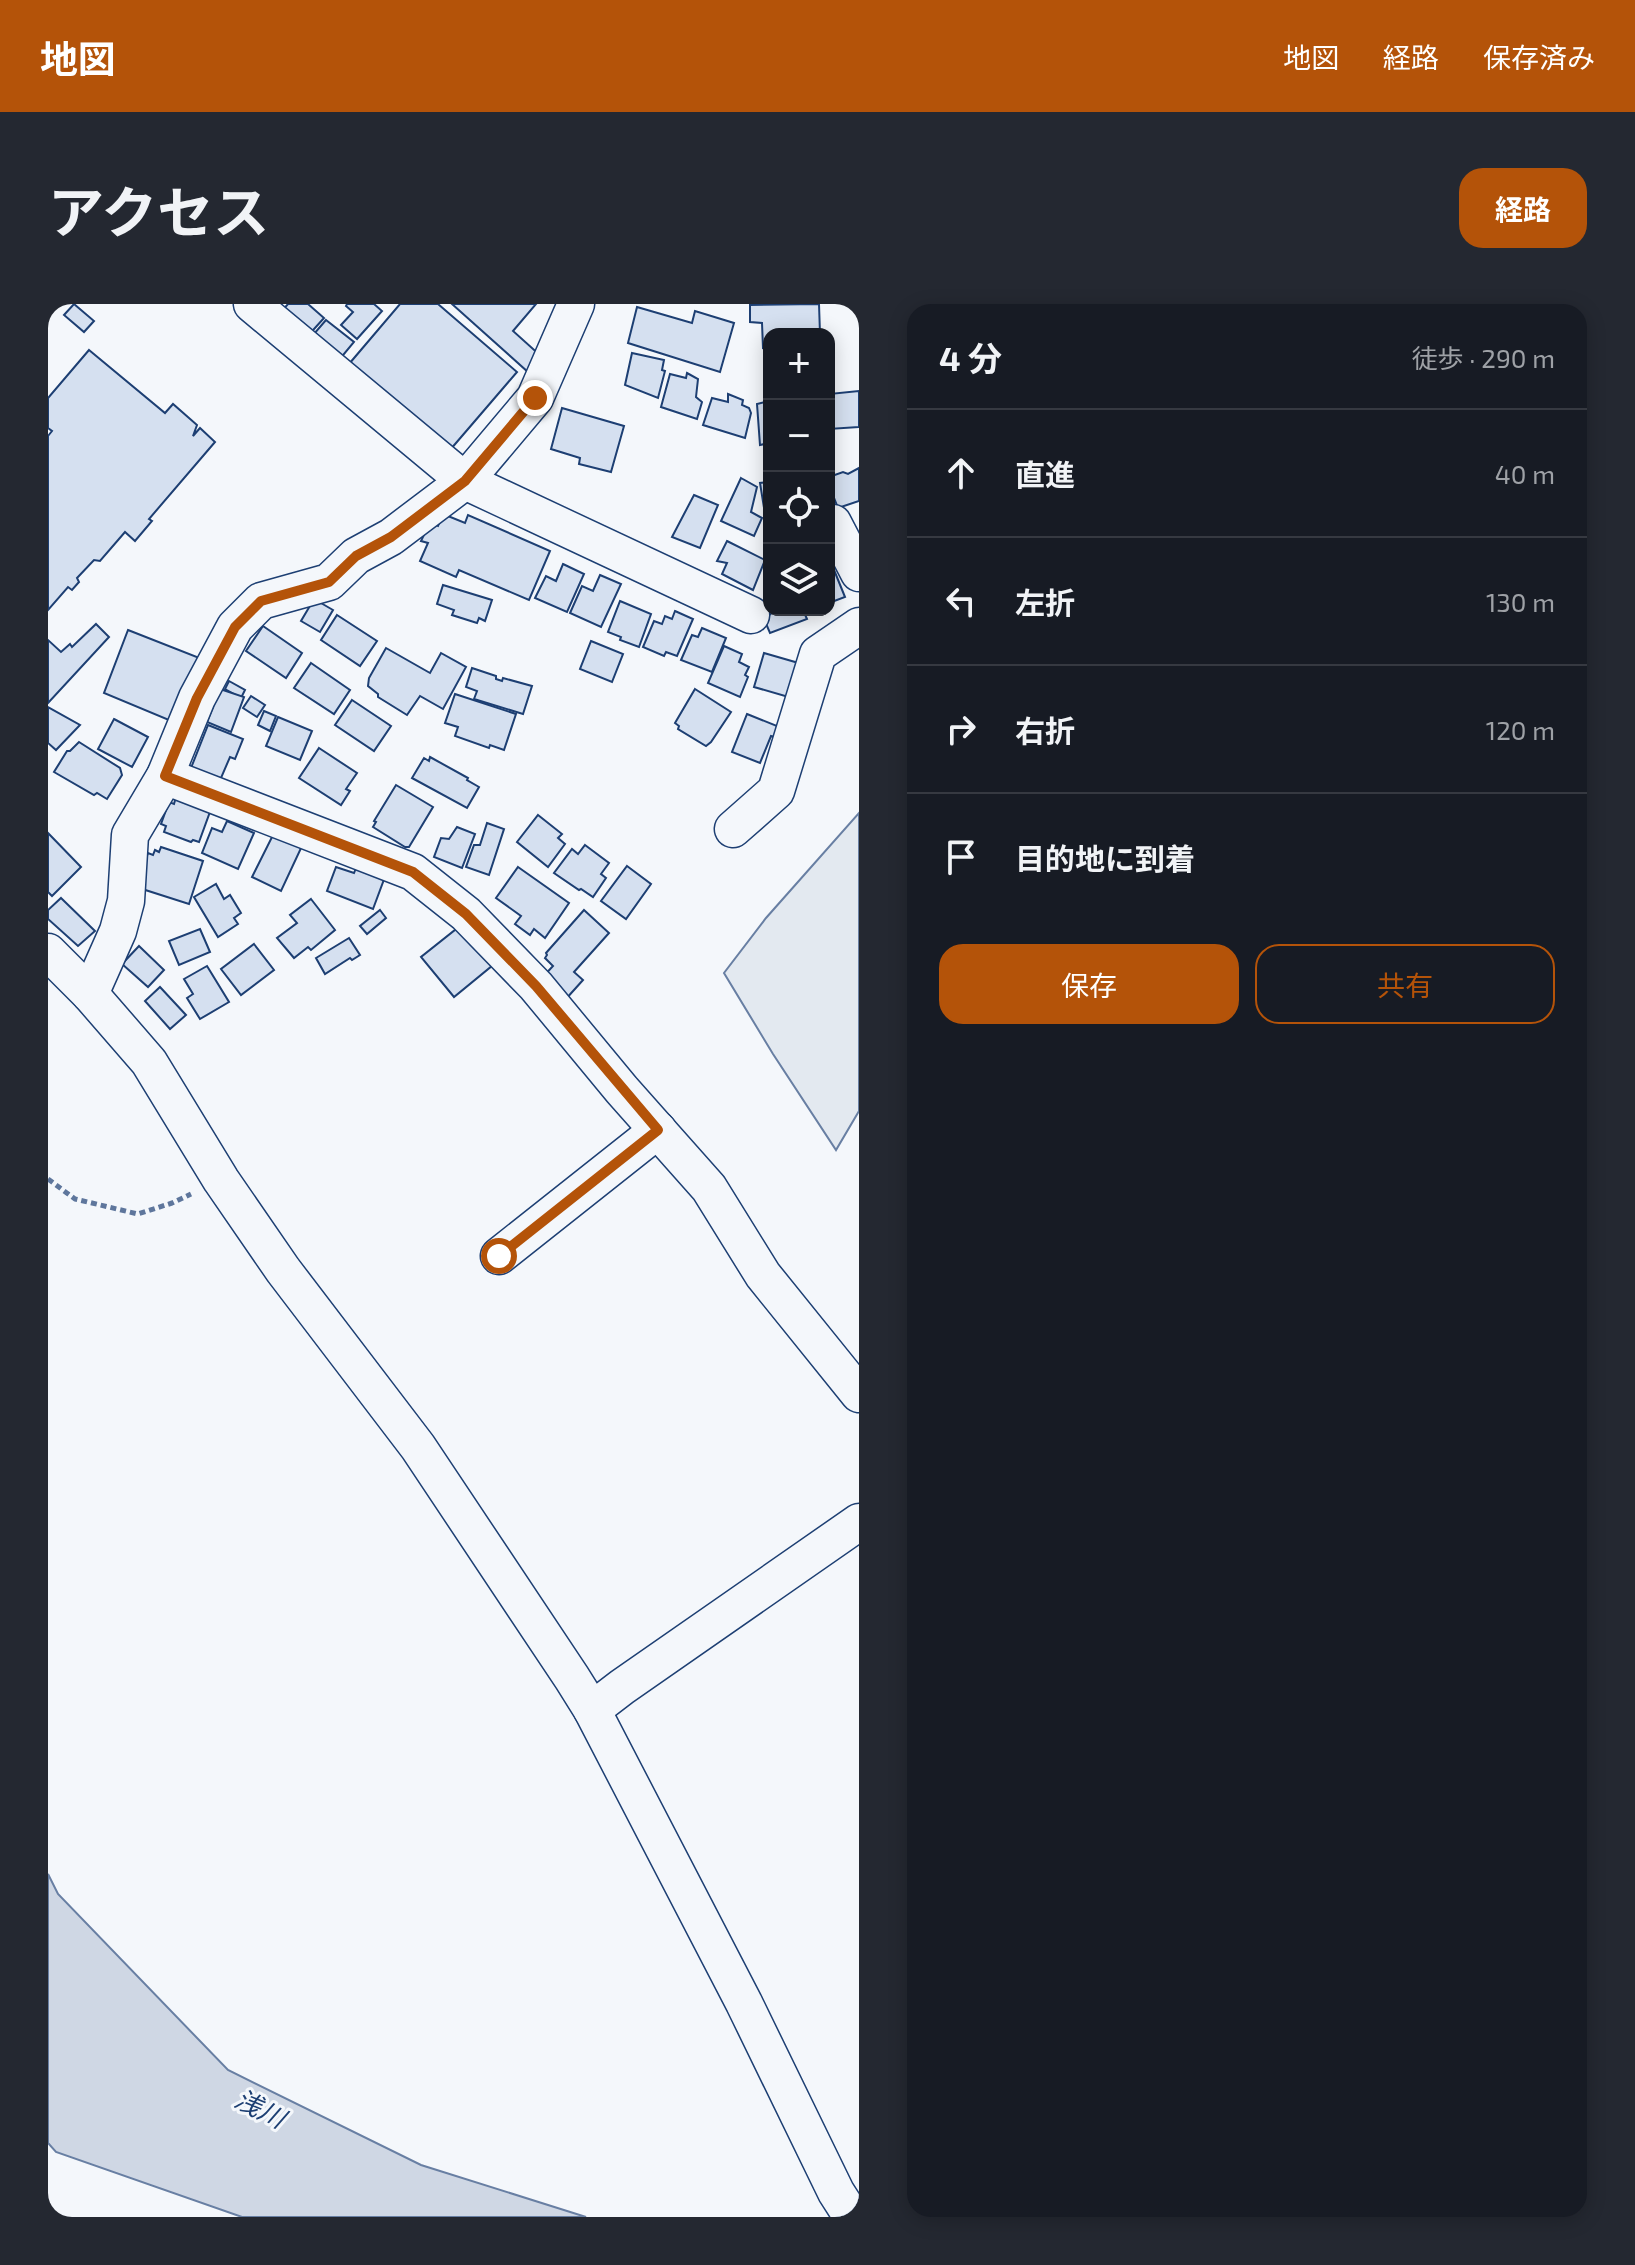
<!DOCTYPE html>
<html lang="ja">
<meta charset="utf-8">
<style>
body{margin:0;font-family:"Exo 2","Noto Sans JP",sans-serif;background:#242831;color:#f1f3f6}
.controls{position:absolute;right:24px;top:24px;display:grid;overflow:hidden;border-radius:16px;box-shadow:0 4px 20px #0003}
.controls button{width:72px;height:72px;display:grid;place-items:center;padding:0;border:0;border-bottom:2px solid #363941;background:#171b24;color:#f1f3f6;font:40px sans-serif}
.stop{position:absolute;width:24px;height:24px;margin:-18px;border:6px solid #b45309;border-radius:50%;background:#fff}
.stop.end{background:#b45309;border-color:#fff;box-shadow:0 2px 8px #0008}
.list{margin:0;padding:0;list-style:none}
h2{display:flex;justify-content:space-between;align-items:center;height:104px;margin:0;padding:0 32px;font-size:34px}
h2 small{font-size:26px;font-weight:400;color:#9ea1a6}
.list li{display:grid;grid-template-columns:52px 1fr auto;gap:24px;align-items:center;box-sizing:border-box;height:128px;padding:0 32px;border-top:2px solid #363941}
.list b{display:block;font-size:30px;white-space:nowrap}
.list em{font-size:26px;font-style:normal;color:#9ea1a6}
.actions{display:flex;gap:16px;padding:24px 32px}
.actions a{flex:1;padding:18px 0;border:2px solid #b45309;border-radius:24px;text-align:center;font-size:28px;color:#b45309}
.actions .main{background:#b45309;color:#fff}
.icon{flex:none;width:44px;height:44px;fill:none;stroke:currentColor;stroke-width:2;stroke-linecap:round;stroke-linejoin:round}
.map{position:relative;flex:none;width:811px;height:1913px;overflow:hidden;border-radius:24px}
header{display:flex;align-items:center;gap:48px;box-sizing:border-box;height:112px;padding:0 40px;background:#b45309;color:#fff}
header strong{font-size:38px}
nav{display:flex;gap:44px;margin-inline-start:auto;font-size:28px}
.intro{display:flex;align-items:center;justify-content:space-between;box-sizing:border-box;height:192px;padding:0 48px}
h1{margin:0;font-size:56px}
.button{padding:20px 36px;border-radius:24px;background:#b45309;color:#fff;font-size:28px;font-weight:700}
main{display:flex;gap:48px;padding:0 48px}
aside{flex:1;background:#171b24;border-radius:24px;box-shadow:0 4px 20px #0003}
.map>svg:first-child{display:block}
.green{fill:#e3e9f0;stroke:#687fa3;stroke-width:2}
.water{fill:#cfd7e4;stroke:#687fa3;stroke-width:2}
.building{fill:#d5e0f0;stroke:#1d3f73;stroke-width:2}
.lines{fill:none;stroke-linecap:round;stroke-linejoin:round}
.minor-casing{stroke:#1d3f73;stroke-width:39}
.path{stroke:#5e769c;stroke-width:5;stroke-dasharray:6 4;stroke-linecap:butt}
.minor{stroke:#f4f7fb;stroke-width:36}
.route{stroke:#b45309;stroke-width:10}
.labels{text-anchor:middle;stroke-width:6;stroke-linejoin:round;paint-order:stroke}
.water-label{font-size:26px;font-style:italic;fill:#1d3f73;stroke:#f4f7fb}
</style>
<header>
<strong>地図</strong>
<nav><a>地図</a><a>経路</a><a>保存済み</a></nav>
</header>
<div class="intro"><h1>アクセス</h1><a class="button">経路</a></div>
<main>
<div class="map">
<svg width="811" height="1913" viewBox="0 0 811 1913">
<rect width="100%" height="100%" fill="#f4f7fb"/>
<path class="green" d="M811,509V807L788,846L725,750L676,669L718,614Z"/>
<path class="water" d="M0,1570L10,1590L180,1766L373,1861L538,1913H194L8,1848L0,1839Z"/>
<g class="building">
<path d="M26,0L46,17L36,28L16,11Z"/>
<path d="M240,0H260L276,14L257,35L232,9Z"/>
<path d="M299,0H326L334,7L309,35L293,21L305,8L298,2Z"/>
<path d="M352,0H390L469,68L402,146L301,60Z"/>
<path d="M404,0H488L465,27L494,53L480,68Z"/>
<path d="M771,0L772,30H721V43L715,44L714,19L702,18V1Z"/>
<path d="M589,3L644,19L647,7L686,19L672,68L580,39Z"/>
<path d="M278,16L306,38L286,62L265,31Z"/>
<path d="M41,46L117,109L125,100L149,121L145,132L152,124L167,138L101,215L104,217L87,237L77,228L52,257L46,256L29,274L31,278L24,286L20,283L0,306V132L4,127L0,124V94Z"/>
<path d="M584,49L616,56L614,66L617,67L610,94L577,81Z"/>
<path d="M639,69L650,75L648,93L654,98L649,115L613,103L622,70L638,74Z"/>
<path d="M811,87V123L781,125V98H784L781,90Z"/>
<path d="M680,90L695,96L694,101L701,104L703,109L697,134L655,121L664,94L680,98Z"/>
<path d="M721,97V139L712,141L709,100Z"/>
<path d="M514,104L576,122L563,168L531,160L532,154L503,145Z"/>
<path d="M811,164V197L790,204L781,181V173L795,168L800,170Z"/>
<path d="M693,174L709,183L703,208L714,214L706,232L673,217Z"/>
<path d="M721,178V209L717,210L712,179Z"/>
<path d="M646,191L670,201L652,244L624,233Z"/>
<path d="M395,210L417,219L420,211L502,247L481,296L411,266L408,273L372,257L380,239L373,237L382,218L390,222Z"/>
<path d="M679,237L717,256L705,286L674,270L679,259L669,257Z"/>
<path d="M782,256L797,293L781,299V256Z"/>
<path d="M515,260L536,270L519,308L487,294L498,272L508,277Z"/>
<path d="M552,271L573,280L553,323L522,309L534,282L545,287Z"/>
<path d="M395,281L444,296L437,317L431,314L429,319L404,311L406,306L389,300Z"/>
<path d="M266,295L285,306L272,328L253,317Z"/>
<path d="M572,297L603,310L591,343L572,336L573,333L560,328Z"/>
<path d="M723,306H755L759,315L722,329L716,315L724,309Z"/>
<path d="M627,307L645,315L629,352L618,348L616,352L595,343L606,317L614,320L617,312L624,315Z"/>
<path d="M289,311L329,337L312,362L273,336Z"/>
<path d="M48,320L61,333L0,399V336L13,348L22,340L24,343Z"/>
<path d="M215,322L254,349L238,374L198,347Z"/>
<path d="M654,324L678,334L664,368L633,356L644,331L650,333Z"/>
<path d="M80,326L154,355L128,419L56,389Z"/>
<path d="M543,337L575,350L564,378L532,365Z"/>
<path d="M676,342L694,350L691,358L701,363L697,371L700,373L692,393L660,379Z"/>
<path d="M338,344L382,369L393,349L418,363L395,405L372,392L359,411L330,393V390L320,382L321,374Z"/>
<path d="M716,349L754,360L744,394L706,383Z"/>
<path d="M263,359L302,386L286,410L246,384Z"/>
<path d="M424,364L448,372V375L454,377L455,374L484,382L475,410L426,395L429,387L418,383Z"/>
<path d="M181,377L197,386L193,394L177,385Z"/>
<path d="M172,385L196,393L183,428L159,418Z"/>
<path d="M647,385L683,408L663,438L658,442L630,425L631,422L627,419Z"/>
<path d="M407,390L468,410L456,446L442,441L441,444L407,432L410,423L397,419Z"/>
<path d="M203,392L217,401L209,413L195,404Z"/>
<path d="M304,396L343,422L326,447L287,421Z"/>
<path d="M0,403L32,421L8,446L0,439Z"/>
<path d="M216,407L228,412L222,427L210,421Z"/>
<path d="M699,410L734,424L730,434L723,432L712,459L684,448Z"/>
<path d="M230,413L264,427L252,456L218,442Z"/>
<path d="M66,415L100,433L84,463L50,445Z"/>
<path d="M160,421L195,435L187,455L182,453L170,481L141,469Z"/>
<path d="M31,438L72,464L74,471L59,495L49,489L46,491L6,468L19,447H22Z"/>
<path d="M271,444L309,469L298,485L302,487L293,501L251,474Z"/>
<path d="M382,453L420,474L419,476L431,483L419,504L364,474L376,454L381,457Z"/>
<path d="M348,481L385,503L361,543H357L325,523L328,518L326,517Z"/>
<path d="M128,493L163,505L151,538L145,536L143,538L116,528L118,522L113,520L121,498L126,500Z"/>
<path d="M490,511L514,530L510,534L517,540L500,563L469,538Z"/>
<path d="M179,517L206,529L190,565L154,549L164,524L174,528Z"/>
<path d="M439,519L456,525L441,571L418,563L426,541H432Z"/>
<path d="M409,523L427,530L414,564L386,553L393,534L401,535Z"/>
<path d="M0,529L33,563L4,592L0,588Z"/>
<path d="M226,529L254,542L233,587L204,573Z"/>
<path d="M537,541L561,559L553,570L558,574L545,593L533,585L531,586L506,569L524,545L530,550Z"/>
<path d="M113,543L155,557L141,600L88,583L100,549L105,551L107,546L111,548Z"/>
<path d="M310,559L338,570L325,605L279,587L288,563L306,569Z"/>
<path d="M579,562L603,580L578,615L553,597Z"/>
<path d="M470,563L521,599L497,634L486,625L482,631L467,620L473,612L448,594Z"/>
<path d="M168,580L176,595L182,591L193,609L186,614L190,620L170,633L146,593Z"/>
<path d="M13,594L47,627L30,642L0,615V606Z"/>
<path d="M263,595L287,626L263,646L260,643L246,654L229,634L249,619L242,611Z"/>
<path d="M332,606L338,614L319,630L312,622Z"/>
<path d="M536,606L561,629L526,668L535,676L517,696L493,675L505,662L497,654L499,651L498,649Z"/>
<path d="M412,622L445,661L406,693L373,653Z"/>
<path d="M152,625L162,648L131,661L121,637Z"/>
<path d="M301,634L312,651L304,656L302,654L277,670L268,654Z"/>
<path d="M206,640L226,666L193,691L173,665Z"/>
<path d="M91,642L116,666L100,683L74,660Z"/>
<path d="M159,662L181,698L152,715L139,694L145,690L136,675Z"/>
<path d="M112,683L138,711L122,725L97,697Z"/>
</g>
<g class="lines">
<defs>
<g id="minor">
<path d="M204,0L417,177L703,311"/>
<path d="M785,219L811,269"/>
<path d="M117,472L365,568L418,610L488,682L574,786L661,884L715,971L811,1090"/>
<path d="M685,525L728,487L770,350L811,322"/>
<path d="M0,648L42,690L101,758L173,876L235,966L370,1143L524,1374L544,1406L696,1699L788,1888L804,1913"/>
<path d="M42,690L70,627L78,597L82,531L117,472L149,394L187,323L213,297L281,278L308,252L343,233L417,177L487,94L528,0"/>
<path d="M451,952L610,826"/>
<path d="M544,1406L574,1383L811,1218"/>
</g>
</defs>
<use href="#minor" class="minor-casing"/>
<path class="path" d="M0,875L27,895L90,910L124,899L143,890"/>
<use href="#minor" class="minor"/>
</g>
<g class="lines">
<path class="route" d="M451,952L610,826L488,682L418,610L365,568L117,472L149,394L187,323L213,297L281,278L308,252L343,233L417,177L487,94"/>
</g>
<g class="labels">
<g class="water-label">
<text transform="translate(212 1805) rotate(27)" y="9">浅川</text>
</g>
</g>
</svg>
<div class="controls">
<button>+</button>
<button>−</button>
<button><svg class="icon" aria-label="locate" viewBox="0 0 24 24"><circle cx="12" cy="12" r="6"/><path d="M12 2v4M12 18v4M2 12h4M18 12h4"/></svg></button>
<button><svg class="icon" aria-label="layers" viewBox="0 0 24 24"><path d="M12 4l9 5-9 5-9-5zM3 14l9 5 9-5"/></svg></button>
</div>
<div class="stop" style="left:451px;top:952px"></div>
<div class="stop end" style="left:487px;top:94px"></div>
</div>
<aside>
<h2>4 分<small>徒歩 · 290 m</small></h2>
<ul class="list">
<li><svg class="icon" aria-label="ahead" viewBox="0 0 24 24"><path d="M12 20V5M6 11l6-6 6 6"/></svg><div><b>直進</b></div><em>40 m</em></li>
<li><svg class="icon" aria-label="left" viewBox="0 0 24 24"><path d="M17 20v-9H6M10 6l-5 5 5 5"/></svg><div><b>左折</b></div><em>130 m</em></li>
<li><svg class="icon" aria-label="right" viewBox="0 0 24 24"><path d="M7 20v-9h11M14 6l5 5-5 5"/></svg><div><b>右折</b></div><em>120 m</em></li>
<li><svg class="icon" aria-label="arrive" viewBox="0 0 24 24"><path d="M6 21V4h12l-3 4 3 4H6"/></svg><div><b>目的地に到着</b></div></li>
</ul>
<div class="actions"><a class="main">保存</a><a>共有</a></div>
</aside>
</main>
